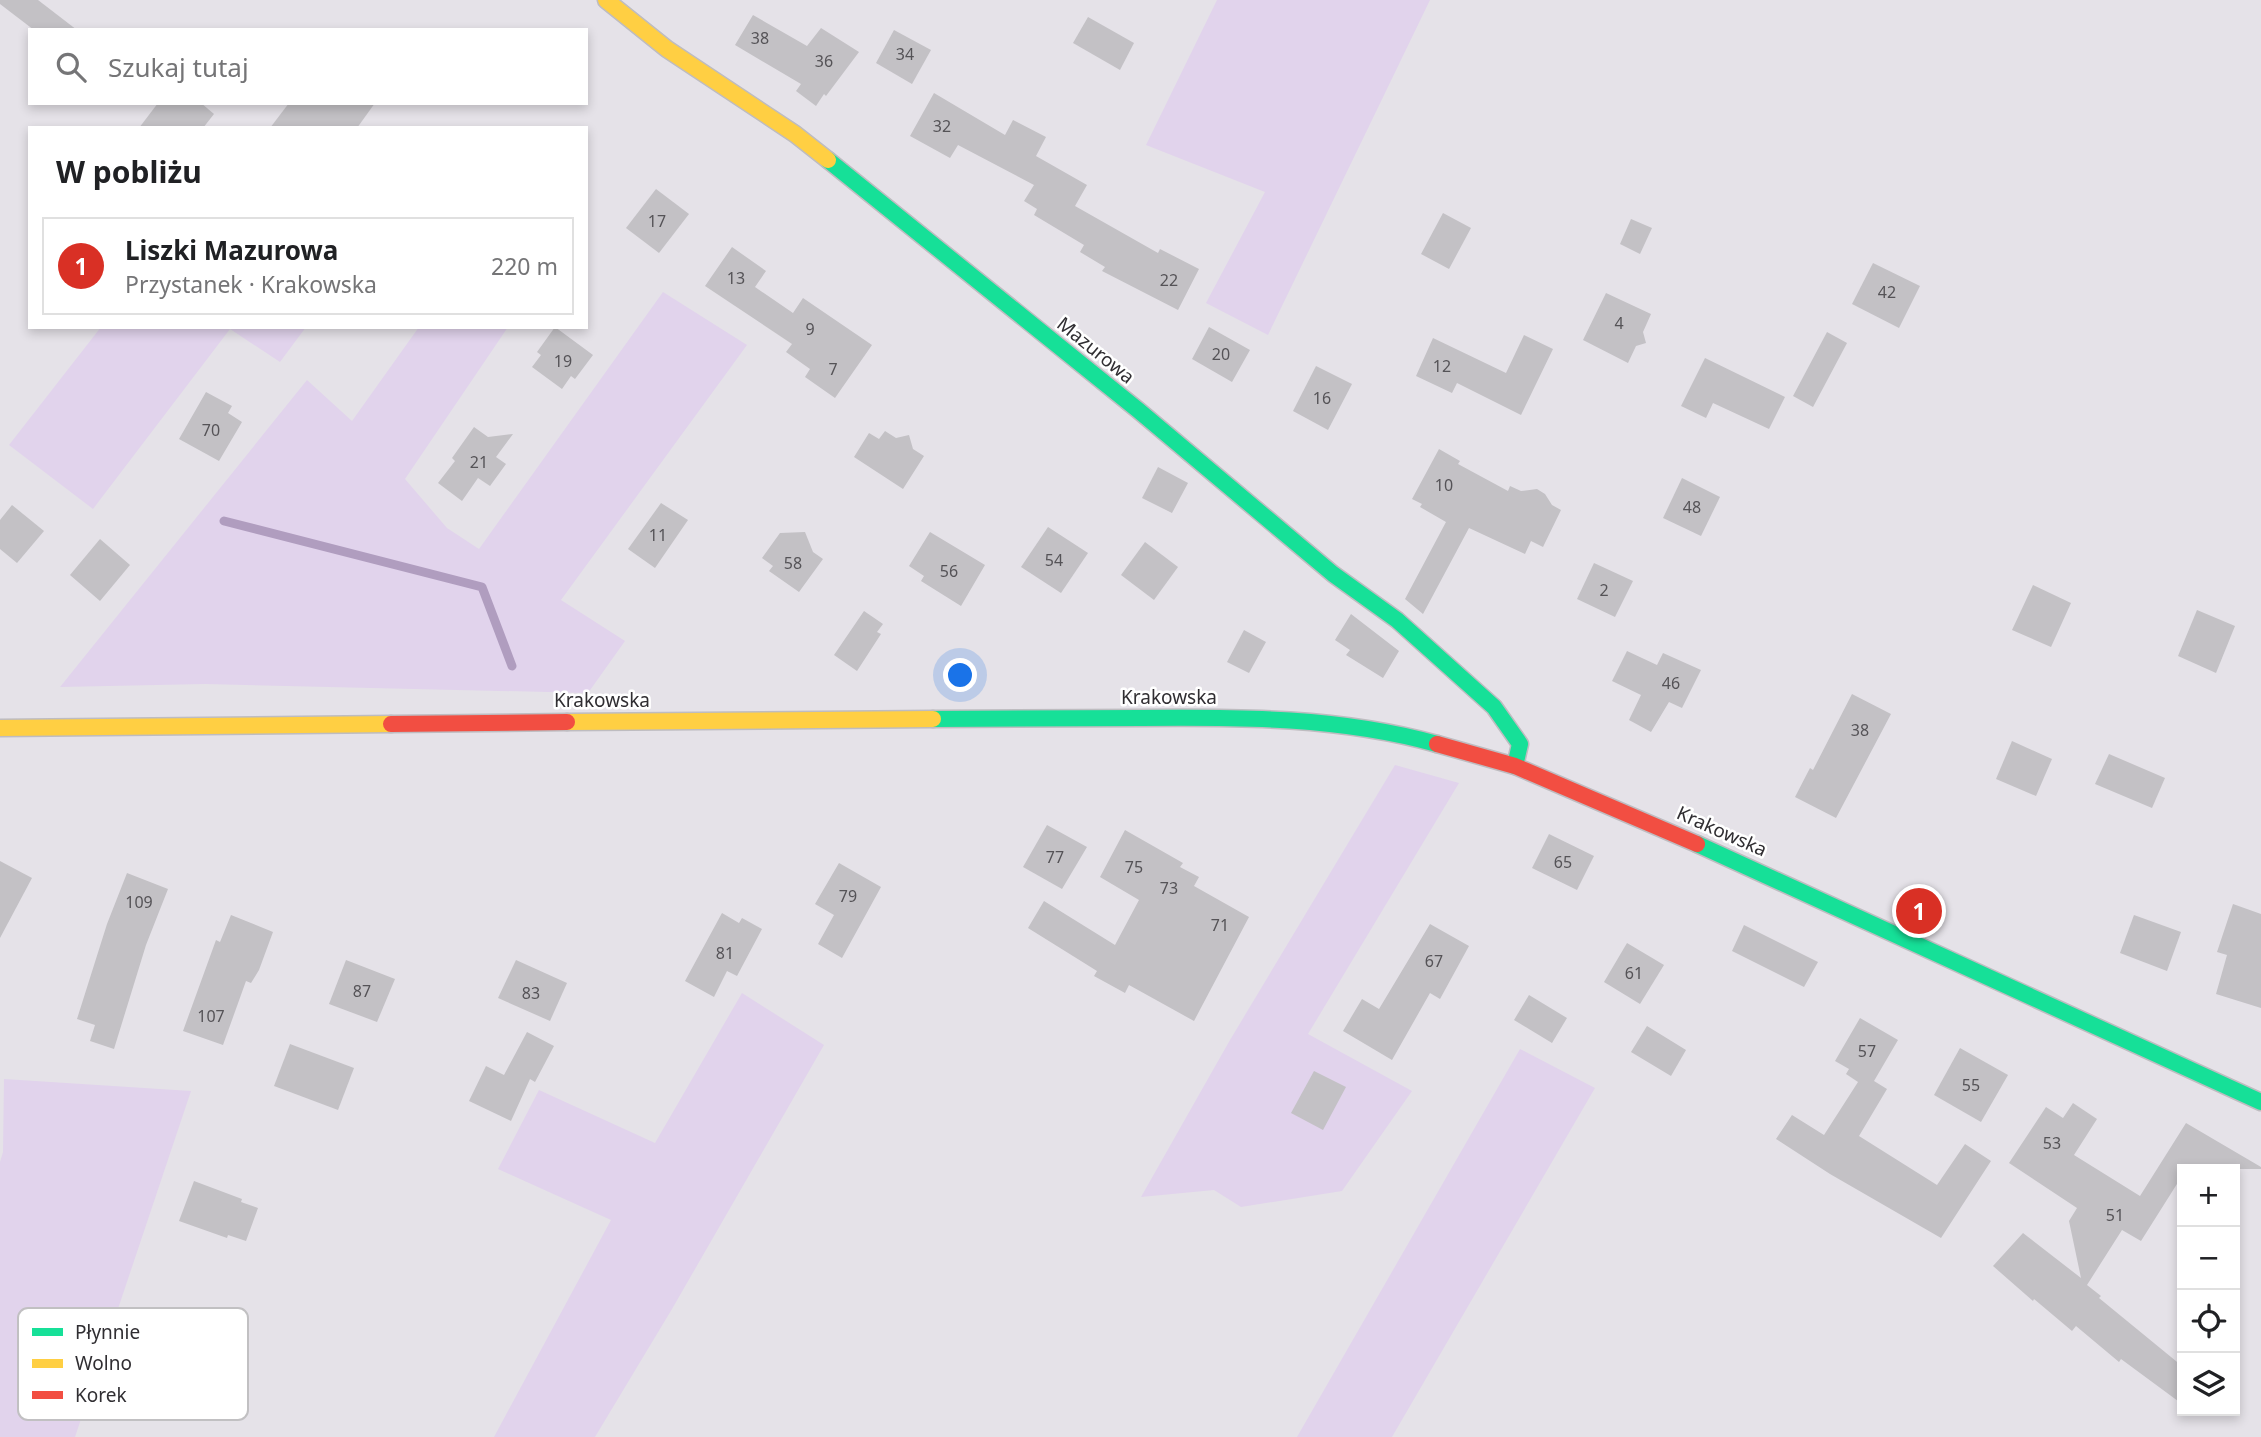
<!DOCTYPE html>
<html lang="pl">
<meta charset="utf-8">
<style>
body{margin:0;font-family:"Noto Sans",sans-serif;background:#f6f6f6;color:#202124}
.controls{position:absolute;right:21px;bottom:21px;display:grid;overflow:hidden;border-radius:0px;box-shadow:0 4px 10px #0003}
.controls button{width:63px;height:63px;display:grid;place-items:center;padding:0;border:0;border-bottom:2px solid #e0e0e0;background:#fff;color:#202124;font:35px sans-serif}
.you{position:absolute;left:961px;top:676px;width:24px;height:24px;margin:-18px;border:5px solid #fff;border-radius:50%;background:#1a73e8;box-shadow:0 0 0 10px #1a73e833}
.badge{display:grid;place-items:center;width:46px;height:46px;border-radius:50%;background:#d93025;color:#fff;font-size:23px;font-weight:700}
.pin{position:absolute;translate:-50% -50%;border:4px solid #fff;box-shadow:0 2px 7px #0006}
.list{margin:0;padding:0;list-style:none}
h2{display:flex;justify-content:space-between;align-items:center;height:91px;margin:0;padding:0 28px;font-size:30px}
h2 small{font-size:23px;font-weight:400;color:#757577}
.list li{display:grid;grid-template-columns:46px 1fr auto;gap:21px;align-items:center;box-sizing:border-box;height:98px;margin:0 14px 14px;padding:0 14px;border:2px solid #e0e0e0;border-radius:0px}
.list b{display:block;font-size:26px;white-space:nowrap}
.list p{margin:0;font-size:23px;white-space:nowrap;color:#757577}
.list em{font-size:23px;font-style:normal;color:#757577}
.icon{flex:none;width:38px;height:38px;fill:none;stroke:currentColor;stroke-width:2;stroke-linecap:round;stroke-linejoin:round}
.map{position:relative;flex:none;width:2261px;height:1437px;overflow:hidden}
.search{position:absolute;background:#fff;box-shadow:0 4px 10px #0003;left:28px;top:28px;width:560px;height:77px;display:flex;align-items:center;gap:18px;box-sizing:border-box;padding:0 24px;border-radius:0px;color:#757577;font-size:26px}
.panel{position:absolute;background:#fff;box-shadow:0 4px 10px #0003;left:28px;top:126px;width:560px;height:203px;border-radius:0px}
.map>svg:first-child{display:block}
.green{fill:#e1d3ec}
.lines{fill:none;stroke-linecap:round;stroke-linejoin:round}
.stream{stroke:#b09dbf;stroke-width:9}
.building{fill:#c3c1c5}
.fast-casing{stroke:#bebcc0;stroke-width:19}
.slow-casing{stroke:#bebcc0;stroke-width:19}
.jam-casing{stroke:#bebcc0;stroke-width:19}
.fast{stroke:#16e098;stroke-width:16}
.slow{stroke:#ffcf43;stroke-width:16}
.jam{stroke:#f24e42;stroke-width:16}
.labels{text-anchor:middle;stroke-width:5;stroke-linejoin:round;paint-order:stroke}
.number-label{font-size:16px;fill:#555357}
.street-label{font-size:19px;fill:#302e32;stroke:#fff}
.key{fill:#fff;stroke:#c1c0c2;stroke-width:2}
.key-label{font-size:19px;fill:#302e32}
</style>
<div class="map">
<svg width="2261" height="1437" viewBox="0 0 2261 1437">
<rect width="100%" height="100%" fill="#e5e2e8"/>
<g class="green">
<path d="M1217,0H1430L1268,335L1206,303L1265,192L1146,145Z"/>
<path d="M663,292L747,345L561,600L625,641L588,693L205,684L60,687L307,380L352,421L419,327H508L405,479L447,528L479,549Z"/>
<path d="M101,327H306L280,362L230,329L93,509L9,445Z"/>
<path d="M1395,765L1459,783L1308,1034L1412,1091L1342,1191L1241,1207L1214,1190L1141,1197L1230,1040Z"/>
<path d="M742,993L824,1045L672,1309L595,1437H494L611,1220L498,1169L539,1090L655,1143Z"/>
<path d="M1520,1049L1595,1088L1392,1437H1297Z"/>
<path d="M4,1079L191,1091L75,1437H0V1162L3,1152Z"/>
</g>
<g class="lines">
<path class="stream" d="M224,521L482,587L512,666"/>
</g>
<g class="building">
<path d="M0,0H38L77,30H34L0,4Z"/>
<path d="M753,15L807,46L821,28L859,52L826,96L824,94L816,106L796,91L801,84L735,45Z"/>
<path d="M1088,17L1134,43L1120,70L1073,43Z"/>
<path d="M894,30L931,50L912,84L876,63Z"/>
<path d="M934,93L1005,135L1013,120L1046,137L1036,156L1087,185L1075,206L1158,253L1160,249L1199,269L1178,310L1102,271L1105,267L1080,252L1084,245L1034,215L1037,209L1024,201L1034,185L958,145L950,158L910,136Z"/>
<path d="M158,103H201L214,114L203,128H139Z"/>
<path d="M289,103H375L357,128H270Z"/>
<path d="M656,189L689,214L659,253L626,228Z"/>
<path d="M1443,213L1471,228L1449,269L1421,254Z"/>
<path d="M1631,219L1652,228L1640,254L1620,244Z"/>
<path d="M732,247L766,271L755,287L793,313L803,298L872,345L835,398L805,377L810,369L786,352L792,344L705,286Z"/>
<path d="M1873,263L1920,286L1899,328L1852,304Z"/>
<path d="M1606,293L1651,314L1643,332L1646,343L1636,346L1628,363L1583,340Z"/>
<path d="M555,327L593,355L575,379L571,376L562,389L532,367L541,355L537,352Z"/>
<path d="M1209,327L1250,350L1232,382L1192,359Z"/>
<path d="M1827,332L1847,343L1813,407L1793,396Z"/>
<path d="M1524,335L1553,349L1521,415L1457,383L1452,393L1416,376L1433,338L1506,373Z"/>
<path d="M1705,358L1785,397L1769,429L1713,403L1706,418L1681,406Z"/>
<path d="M1316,366L1352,384L1328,430L1293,411Z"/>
<path d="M206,392L232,406L228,413L242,422L219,461L179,439Z"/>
<path d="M474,427L488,437L513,434L496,457L506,464L490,486L478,478L462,501L438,483L455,461L452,458Z"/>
<path d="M885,431L896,438L909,435L913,449L924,456L903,489L854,457L869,433L879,439Z"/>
<path d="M1439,449L1460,461L1458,464L1508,491L1510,486L1521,491L1537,489L1545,494L1552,505L1561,510L1543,547L1531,541L1525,554L1469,528L1423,614L1405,599L1446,522L1420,507L1422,504L1412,499Z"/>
<path d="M1158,467L1188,483L1172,513L1142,498Z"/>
<path d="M1682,478L1720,497L1701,536L1663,518Z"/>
<path d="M661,503L688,520L655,568L628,549Z"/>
<path d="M12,505L44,531L17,563L0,549V520Z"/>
<path d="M1048,527L1088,553L1061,593L1021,567Z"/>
<path d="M805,532L813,552L823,559L799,592L769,571L773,566L762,558L780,533Z"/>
<path d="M930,532L985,565L961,606L921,581L924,576L909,566Z"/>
<path d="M100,539L130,565L100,601L70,575Z"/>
<path d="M1145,542L1178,567L1154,600L1121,575Z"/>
<path d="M1594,563L1633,581L1615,617L1577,599Z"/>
<path d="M2033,585L2071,603L2051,647L2012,630Z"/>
<path d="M2197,610L2235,626L2216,673L2178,656Z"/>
<path d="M864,611L883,624L877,632L881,634L857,671L834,655Z"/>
<path d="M1351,614L1399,651L1383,678L1346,655L1350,650L1335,640Z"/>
<path d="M1244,630L1266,642L1249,673L1227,662Z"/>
<path d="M1627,651L1657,665L1663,653L1701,670L1682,708L1669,702L1651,732L1629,720L1641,695L1612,681Z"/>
<path d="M1852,694L1891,714L1836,818L1795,797L1810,768L1813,770Z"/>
<path d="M2012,741L2052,759L2036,796L1996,779Z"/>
<path d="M2109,754L2165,778L2152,808L2095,784Z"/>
<path d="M1047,825L1087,847L1062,889L1023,867Z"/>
<path d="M1125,830L1183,863L1180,867L1199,877L1194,886L1249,917L1194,1021L1129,985L1125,993L1094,976L1097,971L1028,928L1044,901L1115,945L1139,900L1100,877Z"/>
<path d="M1549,834L1594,856L1577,890L1532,868Z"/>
<path d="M0,861L32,878L0,938Z"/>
<path d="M839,863L881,887L842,958L818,944L834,915L815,904Z"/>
<path d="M127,873L168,889L146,945L114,1049L90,1041L95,1025L77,1019L107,924Z"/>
<path d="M2233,904L2261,914V1008L2216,994L2227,955L2217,952Z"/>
<path d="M722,913L739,923L742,918L762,929L737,976L727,971L714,997L685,981Z"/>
<path d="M231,915L273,932L259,970L251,983L246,981L223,1045L183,1031L216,940L220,942Z"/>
<path d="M2134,915L2181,932L2167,971L2120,953Z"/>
<path d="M1430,924L1469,946L1440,999L1430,993L1392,1060L1343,1031L1362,999L1379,1009Z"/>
<path d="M1744,925L1818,962L1804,987L1732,951Z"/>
<path d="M1627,943L1664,965L1640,1004L1604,982Z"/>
<path d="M346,960L395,979L377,1022L329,1004Z"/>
<path d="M516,960L567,983L550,1021L498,998Z"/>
<path d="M1529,995L1567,1018L1552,1043L1514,1020Z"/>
<path d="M1860,1018L1898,1040L1874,1081L1887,1089L1859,1136L1937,1185L1965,1144L1991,1161L1941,1238L1830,1174L1776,1139L1792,1115L1824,1135L1858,1082L1846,1074L1849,1069L1835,1061Z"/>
<path d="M1647,1026L1686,1050L1671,1076L1631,1052Z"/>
<path d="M527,1032L554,1046L535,1082L530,1079L511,1121L469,1101L486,1066L504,1075Z"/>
<path d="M290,1044L354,1068L338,1110L274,1086Z"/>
<path d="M1960,1048L2008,1075L1981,1122L1934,1095Z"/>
<path d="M1314,1071L1346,1087L1323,1130L1291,1113Z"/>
<path d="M2073,1103L2097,1119L2074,1155L2140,1196L2186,1123L2261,1167V1169H2182V1176L2141,1241L2122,1230L2087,1285L2101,1296L2099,1298L2182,1366V1404L2121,1359L2119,1362L2076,1326L2072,1331L2034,1299L2033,1301L1993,1266L2023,1233L2081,1278L2069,1221L2077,1208L2009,1163L2046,1107L2063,1118Z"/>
<path d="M194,1181L242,1199L241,1202L258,1208L246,1241L228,1235L227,1238L179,1221Z"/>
</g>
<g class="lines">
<defs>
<g id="fast">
<path d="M828,160L1138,410L1333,574L1397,620L1494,707L1520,744L1515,766"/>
<path d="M933,719C1002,719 1071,718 1141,718C1240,717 1341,717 1437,744"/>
<path d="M1697,844L2261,1102"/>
</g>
<g id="slow">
<path d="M606,0L667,49L795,134L828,160"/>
<path d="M567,722L933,719"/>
<path d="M0,728L391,724"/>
</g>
<g id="jam">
<path d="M391,724L567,722"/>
<path d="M1437,744L1515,766L1697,844"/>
</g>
</defs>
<use href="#fast" class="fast-casing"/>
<use href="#slow" class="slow-casing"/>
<use href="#jam" class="jam-casing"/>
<use href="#fast" class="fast"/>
<use href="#slow" class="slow"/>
<use href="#jam" class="jam"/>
</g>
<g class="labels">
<g class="number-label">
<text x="760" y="44">38</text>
<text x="905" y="60">34</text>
<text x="824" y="67">36</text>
<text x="942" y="132">32</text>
<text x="657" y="227">17</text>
<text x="736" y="284">13</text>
<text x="1169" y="286">22</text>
<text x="1887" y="298">42</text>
<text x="1619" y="329">4</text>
<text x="810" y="335">9</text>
<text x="1221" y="360">20</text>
<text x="563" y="367">19</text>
<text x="1442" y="372">12</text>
<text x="833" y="375">7</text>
<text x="1322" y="404">16</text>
<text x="211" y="436">70</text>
<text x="479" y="468">21</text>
<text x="1444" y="491">10</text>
<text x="1692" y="513">48</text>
<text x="658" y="541">11</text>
<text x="1054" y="566">54</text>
<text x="793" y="569">58</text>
<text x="949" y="577">56</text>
<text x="1604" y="596">2</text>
<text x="1671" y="689">46</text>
<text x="1860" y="736">38</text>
<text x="1055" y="863">77</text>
<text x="1563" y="868">65</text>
<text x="1134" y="873">75</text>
<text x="1169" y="894">73</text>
<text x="848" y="902">79</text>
<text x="139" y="908">109</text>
<text x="1220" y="931">71</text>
<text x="725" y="959">81</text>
<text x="1434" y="967">67</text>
<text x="1634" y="979">61</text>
<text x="362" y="997">87</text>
<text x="531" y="999">83</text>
<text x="211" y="1022">107</text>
<text x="1867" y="1057">57</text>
<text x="1971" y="1091">55</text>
<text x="2052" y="1149">53</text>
<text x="2115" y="1221">51</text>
</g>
<g class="street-label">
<text transform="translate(1096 350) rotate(39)" y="7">Mazurowa</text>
<text x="1169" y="704">Krakowska</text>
<text x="602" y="707">Krakowska</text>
<text transform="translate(1722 831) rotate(24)" y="7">Krakowska</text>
</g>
</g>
<rect x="18" y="1308" width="230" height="112" rx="10" class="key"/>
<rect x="32" y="1328" width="31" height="8" fill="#16e098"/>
<rect x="32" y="1359" width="31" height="9" fill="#ffcf43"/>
<rect x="32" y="1391" width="31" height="8" fill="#f24e42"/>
<g class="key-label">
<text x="75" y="1339">Płynnie</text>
<text x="75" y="1370">Wolno</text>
<text x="75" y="1402">Korek</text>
</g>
</svg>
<div class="controls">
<button>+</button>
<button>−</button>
<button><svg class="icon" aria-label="locate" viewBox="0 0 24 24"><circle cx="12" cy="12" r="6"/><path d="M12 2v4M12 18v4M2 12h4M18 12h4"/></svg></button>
<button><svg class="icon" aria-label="layers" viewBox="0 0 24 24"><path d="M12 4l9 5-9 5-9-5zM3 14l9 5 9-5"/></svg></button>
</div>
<div class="you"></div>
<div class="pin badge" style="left:1919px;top:911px">1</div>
<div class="search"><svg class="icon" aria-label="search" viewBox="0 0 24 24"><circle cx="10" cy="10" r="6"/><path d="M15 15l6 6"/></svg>Szukaj tutaj</div>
<section class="panel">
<h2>W pobliżu<small></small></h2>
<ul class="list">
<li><span class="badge">1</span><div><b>Liszki Mazurowa</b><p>Przystanek · Krakowska</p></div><em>220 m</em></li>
</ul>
</section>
</div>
